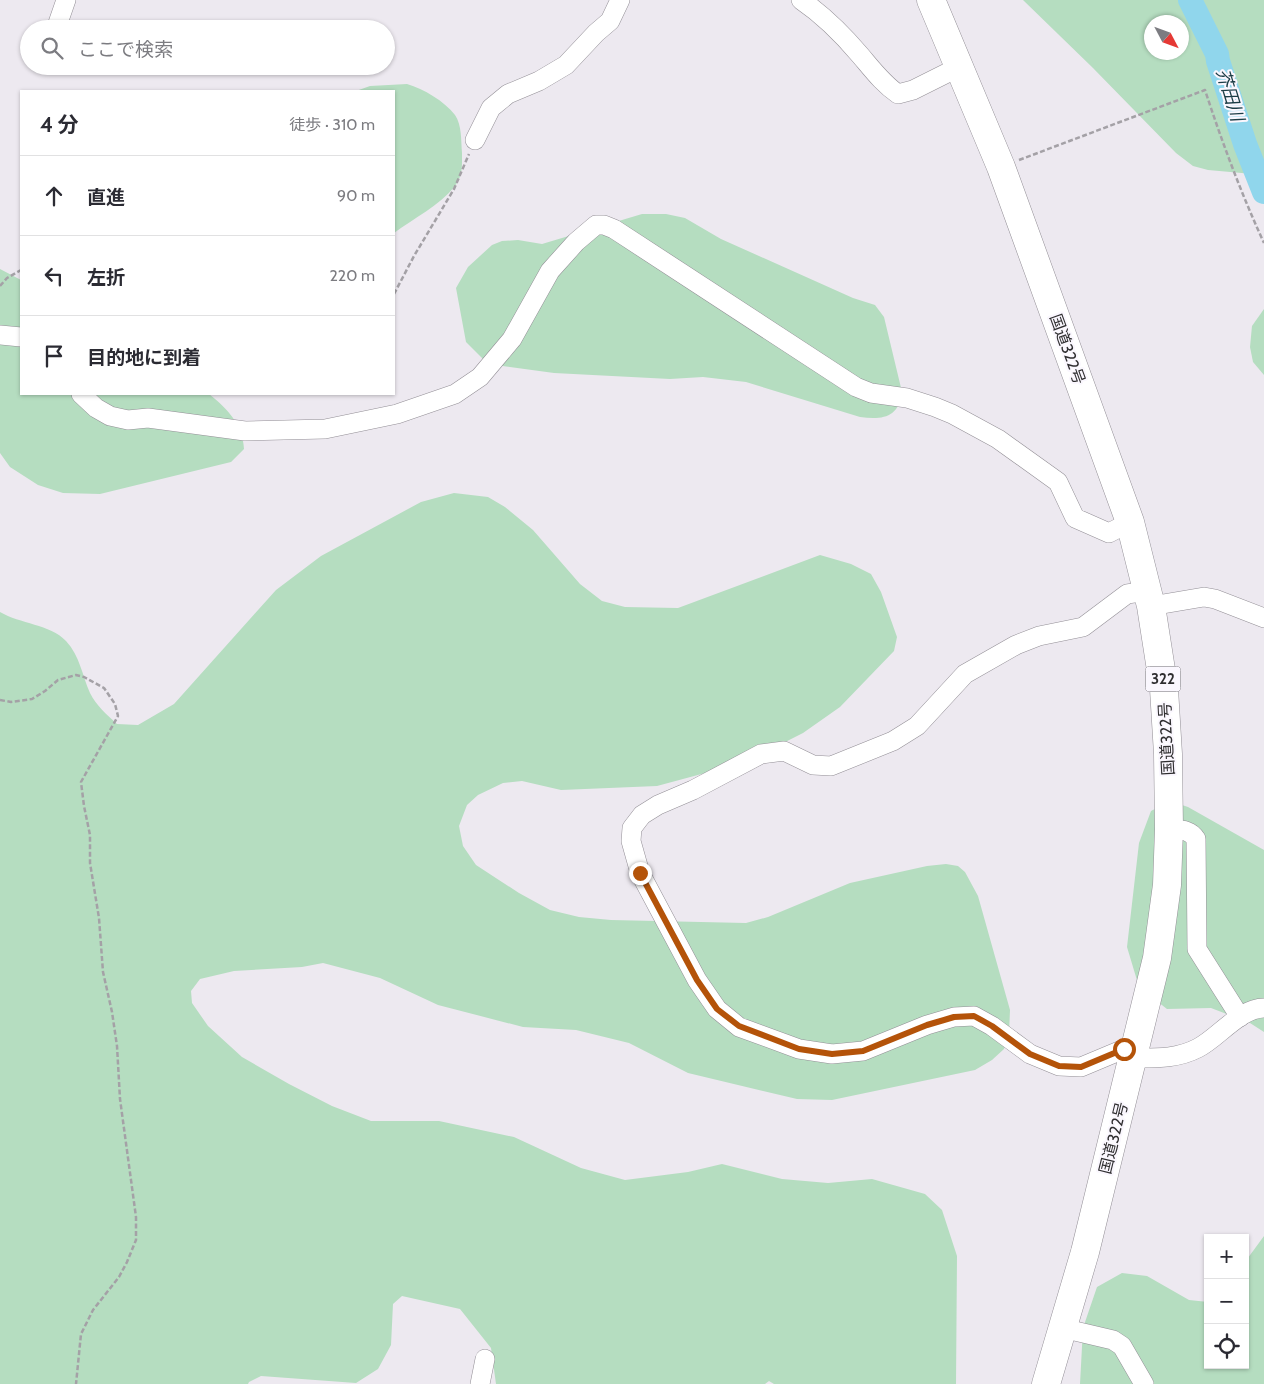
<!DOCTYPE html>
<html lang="ja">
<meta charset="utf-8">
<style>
body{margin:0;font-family:Cabin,"Noto Sans JP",sans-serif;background:#f2f2f3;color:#2b2b33}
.controls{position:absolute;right:15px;bottom:15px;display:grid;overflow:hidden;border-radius:0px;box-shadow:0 1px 4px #0004}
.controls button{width:45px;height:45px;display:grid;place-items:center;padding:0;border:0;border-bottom:1px solid #e1e1e2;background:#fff;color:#2b2b33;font:25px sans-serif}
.compass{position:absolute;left:1144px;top:15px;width:45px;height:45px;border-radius:50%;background:#fff;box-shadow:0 1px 4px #0004;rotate:131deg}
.stop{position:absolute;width:15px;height:15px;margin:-11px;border:4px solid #b45309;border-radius:50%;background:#fff}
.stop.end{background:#b45309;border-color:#fff;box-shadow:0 1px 5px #0008}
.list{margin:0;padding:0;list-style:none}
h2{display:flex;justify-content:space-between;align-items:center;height:65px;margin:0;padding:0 20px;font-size:21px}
h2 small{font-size:16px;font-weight:400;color:#7c7c81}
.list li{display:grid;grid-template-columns:32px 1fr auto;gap:15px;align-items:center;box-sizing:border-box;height:80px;padding:0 20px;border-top:1px solid #e1e1e2}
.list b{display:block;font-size:19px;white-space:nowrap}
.list em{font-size:16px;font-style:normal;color:#7c7c81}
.icon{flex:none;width:28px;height:28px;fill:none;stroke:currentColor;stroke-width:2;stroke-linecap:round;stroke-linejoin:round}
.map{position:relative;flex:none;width:1264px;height:1384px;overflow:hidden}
.search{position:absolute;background:#fff;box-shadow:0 1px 4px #0004;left:20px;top:20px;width:375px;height:55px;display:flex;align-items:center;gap:12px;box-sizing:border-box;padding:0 18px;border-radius:28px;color:#7c7c81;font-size:19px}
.panel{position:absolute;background:#fff;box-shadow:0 1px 4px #0004;left:20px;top:90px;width:375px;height:305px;border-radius:0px}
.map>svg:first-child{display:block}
.green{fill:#b5ddc0;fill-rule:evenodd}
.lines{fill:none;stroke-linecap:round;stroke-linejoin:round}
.river{stroke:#90d6ec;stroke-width:24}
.minor-casing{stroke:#938f96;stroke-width:20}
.highway-casing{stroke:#938f96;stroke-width:29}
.path{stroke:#a4a1a6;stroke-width:2.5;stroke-dasharray:5 2.5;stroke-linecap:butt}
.minor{stroke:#fff;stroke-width:19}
.highway{stroke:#fff;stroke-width:28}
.route{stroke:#b45309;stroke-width:6}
.labels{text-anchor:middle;stroke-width:4;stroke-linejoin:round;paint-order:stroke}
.shield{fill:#faf7fe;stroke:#6c6a6e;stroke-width:1}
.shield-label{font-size:15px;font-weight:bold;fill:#2f2e30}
.street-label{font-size:16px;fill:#2f2e30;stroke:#faf7fe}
.water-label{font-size:18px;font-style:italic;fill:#1c3e47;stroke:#faf7fe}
</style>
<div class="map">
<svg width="1264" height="1384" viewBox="0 0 1264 1384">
<rect width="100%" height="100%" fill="#ede9f0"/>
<g class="green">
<path d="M1023,0H1264V175L1208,170L1193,166L1176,153L1093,68ZM1152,22H1182V52H1152Z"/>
<path d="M407,84C424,89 444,101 455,115C462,125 461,141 462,153C462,166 463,175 455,186C439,206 414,218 394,233V91H356L370,86Z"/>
<path d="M642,214H666L685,218L721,239L853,298L875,305L884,317L902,392C899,418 882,420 860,417L746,382L703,377L670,379L554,373L488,364L466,342L456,288L468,267L492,245L502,241L518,240L542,244Z"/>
<path d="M0,269L21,280V394H209C227,408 243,425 244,449L231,462L100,494L63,493L38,485L10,467L0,453Z"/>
<path d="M1264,309V375L1253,362L1250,347L1252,326Z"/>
<path d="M454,493L488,497L505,507L533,530L580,584L602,601L625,607L678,608L820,555L851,564L871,574L881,592L897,637L894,651L840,707L803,733L746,762L657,786L561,790L522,781L503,783L478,795L467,805L459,826L463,846L476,865L519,893L550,910L579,917L611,920L746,923L768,917L850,883L927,866L946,864L958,866L965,872L978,896L1010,1010L1009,1034L1004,1049L992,1060L975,1070L832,1100L797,1099L688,1073L629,1043L576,1030L523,1027L438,1005L380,978L323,963L302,967L234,971L200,979L191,991L192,1003L208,1026L242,1057L289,1084L332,1106L371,1121H439L514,1137L581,1168L625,1180L688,1172L722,1164L782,1179L828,1183L872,1179L925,1194L942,1210L957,1256L956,1384H774L769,1381L765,1384H496L491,1348L460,1309L402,1296L393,1304L391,1345L378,1369L356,1383L261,1376L249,1382L248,1384H0V612C20,624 50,624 66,641C80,656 82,675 90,693C96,705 107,715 117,724L138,725L174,704L276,590L321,556L421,502Z"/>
<path d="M1170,801L1188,807L1264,850V1032L1250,1023L1211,1008L1167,1009L1139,987L1127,947L1139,843L1151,811Z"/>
<path d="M1264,1236V1384H1080L1083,1328L1097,1287L1122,1273L1147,1276L1189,1300L1208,1302V1365H1245V1262Z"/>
</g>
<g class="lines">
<path class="river" d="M1190,0L1217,54L1218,61L1245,144L1264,192"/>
<defs>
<g id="minor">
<path d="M801,0C823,15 843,35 860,55C872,69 883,84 898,94L913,90L959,67"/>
<path d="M58,23L66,0"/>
<path d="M475,140L491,108L508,94L539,81L566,65L596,33L610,21L620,0"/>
<path d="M0,335L21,337"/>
<path d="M81,394L96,408L110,416L128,420L148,418L245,431L325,429L397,414L455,394L480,377L512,339L550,271L576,242L596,225H604L614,229L856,387L871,393L907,398L935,407L952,414L998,439L1058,482L1075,518L1109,533L1130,522"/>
<path d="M1151,606L1204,597L1215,599L1264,618"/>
<path d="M1169,829C1180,830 1190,829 1196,839L1197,949L1240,1017"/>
<path d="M1135,1051L1124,1049L1081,1067L1059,1066L1030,1054L992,1026L974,1016L954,1017L927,1025L863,1051L832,1054L799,1049L739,1027L717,1009L697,980L640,873L631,841L632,828L642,815L658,805L693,790L761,754L784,751L813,765L831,766L893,741L917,726L965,674L1016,645L1039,636L1083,627L1127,594L1147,591"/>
<path d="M1133,1058C1156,1058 1177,1059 1198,1048C1218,1038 1240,1008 1264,1008"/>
<path d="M1062,1328L1113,1340L1122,1346L1144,1384"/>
<path d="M480,1384L485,1359"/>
</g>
<path id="highway" d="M931,0L1001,167L1130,522L1151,606L1164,689L1168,754L1169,829L1167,885L1157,958L1085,1252L1046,1384"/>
</defs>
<use href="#minor" class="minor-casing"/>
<use href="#highway" class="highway-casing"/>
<g class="path">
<path d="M1019,160L1205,90C1222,142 1241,193 1264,243"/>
<path d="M0,286L7,278L21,270"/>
<path d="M394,294L414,256L454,189L469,154"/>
<path d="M0,700L11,702L32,699L45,691L58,680L76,675L84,677L104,688L115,704L118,716L81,782L84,806L90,835V863L99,918L103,972L112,1012L117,1046L120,1099L136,1217V1240L127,1262L119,1277L93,1310L81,1334L76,1384"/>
</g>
<use href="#minor" class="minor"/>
<use href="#highway" class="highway"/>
</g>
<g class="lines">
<path class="route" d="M640,873L697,980L717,1009L739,1026L799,1049L832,1054L863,1051L927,1025L954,1017L974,1016L992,1026L1030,1054L1059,1066L1081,1067L1124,1049"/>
</g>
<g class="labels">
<rect class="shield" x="1145.5" y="666.5" width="35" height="25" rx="4"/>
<g class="shield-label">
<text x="1163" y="684">322</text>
</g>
<g class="street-label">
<text transform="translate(1068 349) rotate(70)" y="6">国道322号</text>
<text transform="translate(1166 739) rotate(-93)" y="6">国道322号</text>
<text transform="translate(1113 1138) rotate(-76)" y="6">国道322号</text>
</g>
<g class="water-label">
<text transform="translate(1230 95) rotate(73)" y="6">芥田川</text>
</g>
</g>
</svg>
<div class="controls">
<button>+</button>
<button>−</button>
<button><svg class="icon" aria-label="locate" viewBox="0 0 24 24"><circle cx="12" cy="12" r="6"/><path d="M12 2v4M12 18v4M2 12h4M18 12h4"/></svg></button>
</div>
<svg class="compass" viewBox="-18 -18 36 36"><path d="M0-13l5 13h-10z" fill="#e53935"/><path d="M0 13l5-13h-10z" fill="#7c7c81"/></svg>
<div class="stop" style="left:1124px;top:1049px"></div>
<div class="stop end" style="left:640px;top:873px"></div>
<div class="search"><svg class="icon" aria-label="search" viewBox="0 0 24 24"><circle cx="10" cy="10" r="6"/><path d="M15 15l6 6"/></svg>ここで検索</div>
<section class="panel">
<h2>4 分<small>徒歩 · 310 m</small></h2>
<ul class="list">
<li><svg class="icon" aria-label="ahead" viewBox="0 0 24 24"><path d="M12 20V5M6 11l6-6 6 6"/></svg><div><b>直進</b></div><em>90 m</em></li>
<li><svg class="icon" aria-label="left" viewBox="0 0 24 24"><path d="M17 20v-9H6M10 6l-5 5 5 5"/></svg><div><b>左折</b></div><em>220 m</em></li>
<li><svg class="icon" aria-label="arrive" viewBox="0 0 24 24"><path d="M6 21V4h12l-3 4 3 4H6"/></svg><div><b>目的地に到着</b></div></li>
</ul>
</section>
</div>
